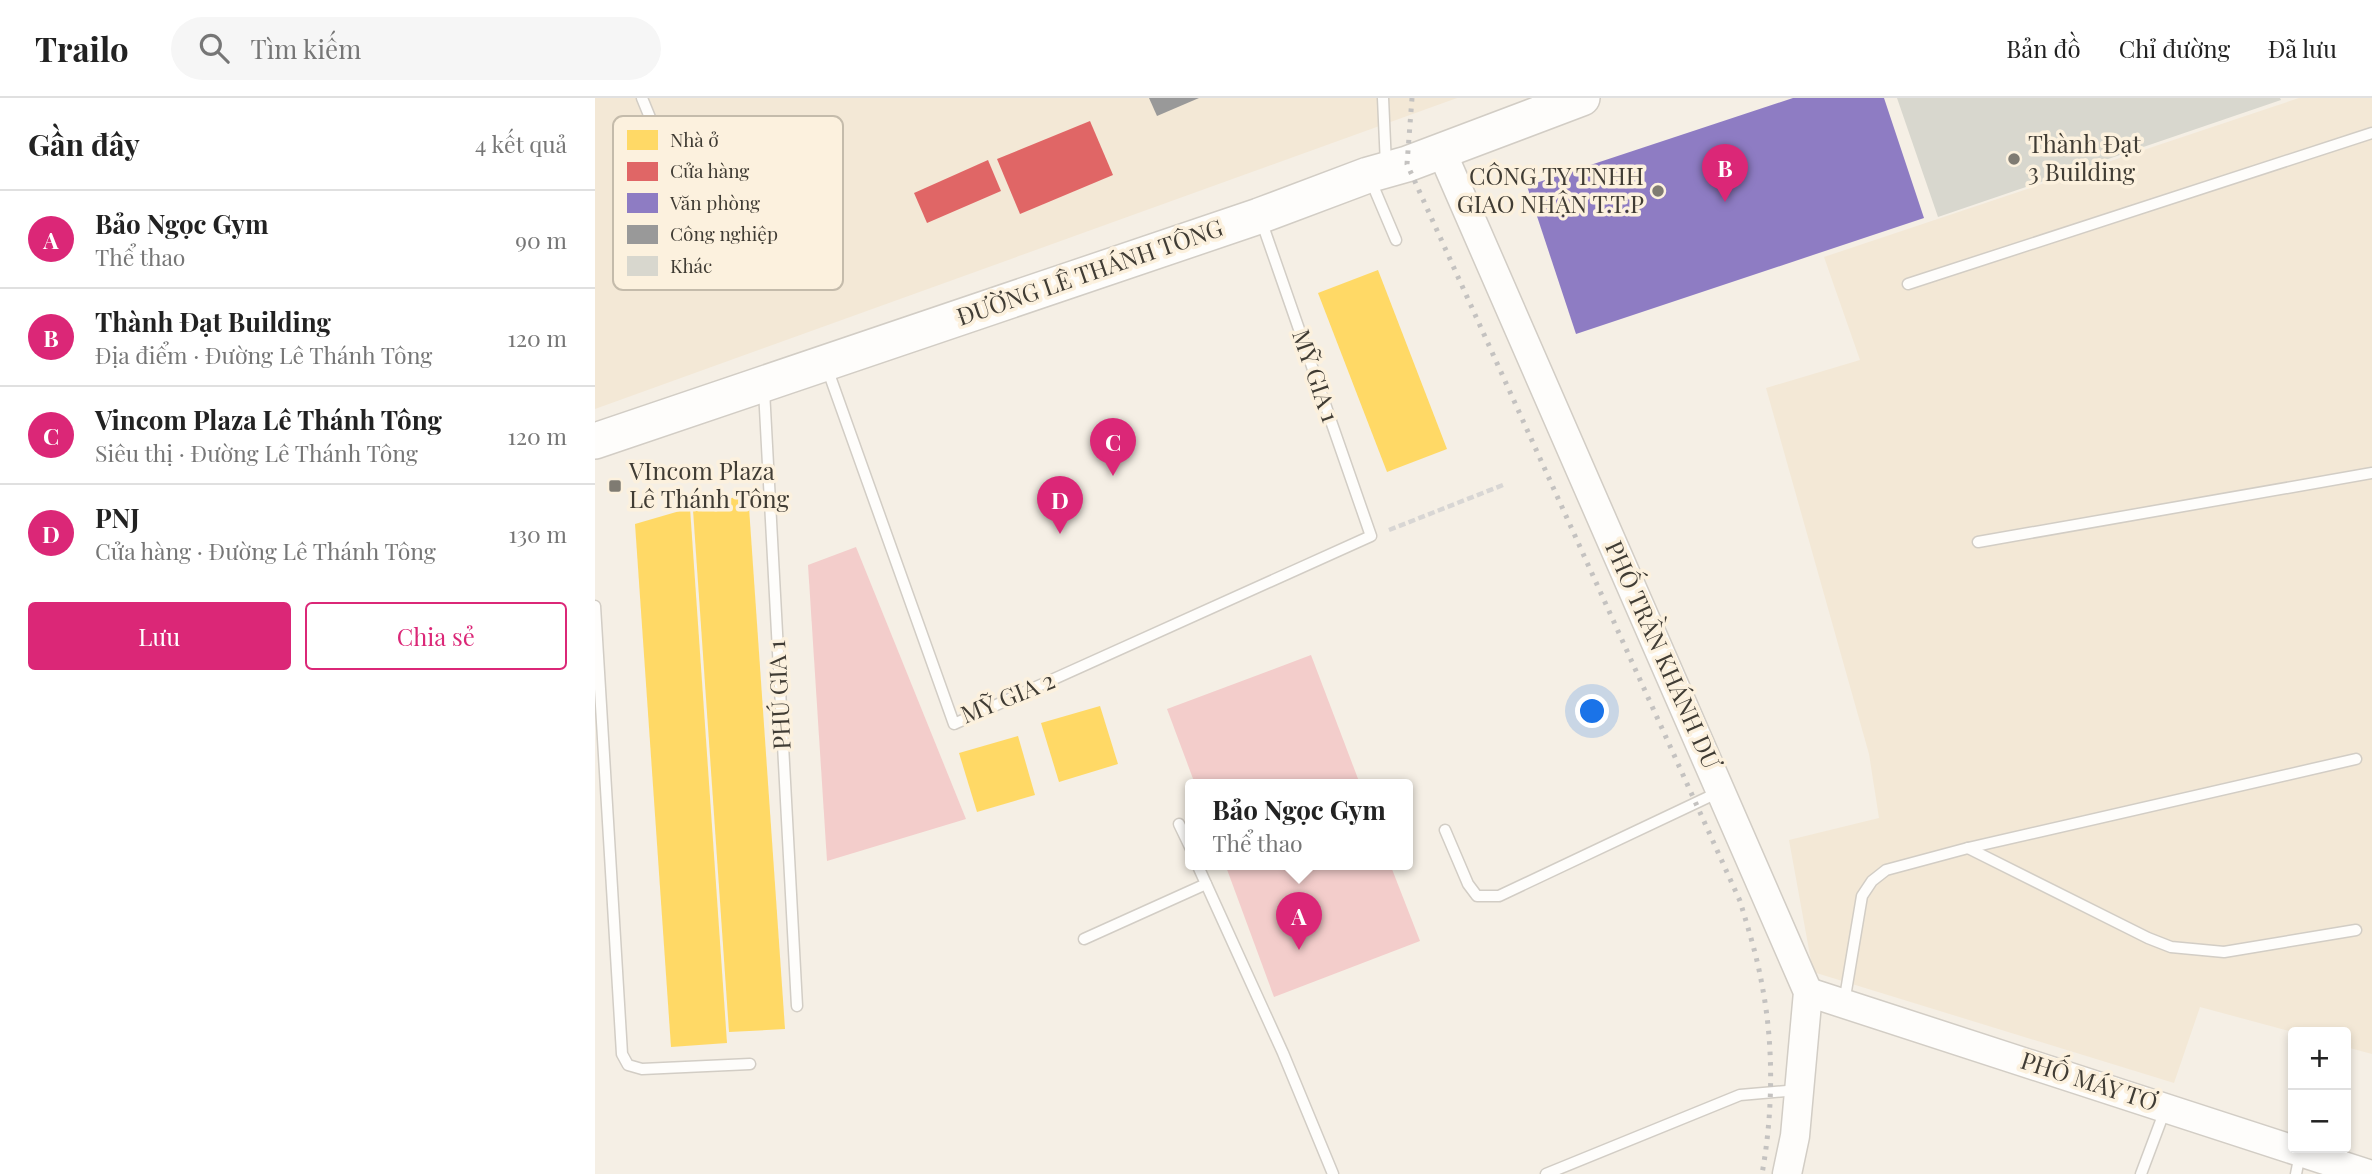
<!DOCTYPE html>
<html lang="vi">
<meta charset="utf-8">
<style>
body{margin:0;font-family:"Playfair Display",serif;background:#f6f6f6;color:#222}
.controls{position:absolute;right:21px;bottom:21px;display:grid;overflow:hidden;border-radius:7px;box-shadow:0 4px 10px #0003}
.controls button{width:63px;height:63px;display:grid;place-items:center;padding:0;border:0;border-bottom:2px solid #e0e0e0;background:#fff;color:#222;font:35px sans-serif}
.you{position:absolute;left:998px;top:614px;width:24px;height:24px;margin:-18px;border:5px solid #fff;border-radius:50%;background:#1a73e8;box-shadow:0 0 0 10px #1a73e833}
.badge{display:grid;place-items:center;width:46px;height:46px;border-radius:50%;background:#db2777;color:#fff;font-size:23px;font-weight:700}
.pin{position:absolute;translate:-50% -58px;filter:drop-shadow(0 2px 4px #0008)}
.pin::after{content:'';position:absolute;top:37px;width:24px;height:21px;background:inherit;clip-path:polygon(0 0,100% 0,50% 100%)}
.popup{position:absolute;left:590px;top:681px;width:228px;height:91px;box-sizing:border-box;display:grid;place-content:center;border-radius:7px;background:#fff;filter:drop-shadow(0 2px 5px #0005);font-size:23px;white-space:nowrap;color:#767676}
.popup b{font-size:26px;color:#222}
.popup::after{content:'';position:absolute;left:50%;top:100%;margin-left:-14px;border:14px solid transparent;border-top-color:#fff}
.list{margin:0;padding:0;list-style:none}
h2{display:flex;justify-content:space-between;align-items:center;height:91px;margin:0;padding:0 28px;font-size:30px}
h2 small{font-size:23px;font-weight:400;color:#767676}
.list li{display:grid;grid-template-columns:46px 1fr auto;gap:21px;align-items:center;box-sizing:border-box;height:98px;padding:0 28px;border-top:2px solid #e0e0e0}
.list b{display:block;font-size:26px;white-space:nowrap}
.list p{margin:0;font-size:23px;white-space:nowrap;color:#767676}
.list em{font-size:23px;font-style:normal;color:#767676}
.actions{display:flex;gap:14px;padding:21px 28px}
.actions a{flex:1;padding:16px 0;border:2px solid #db2777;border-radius:7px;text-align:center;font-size:24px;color:#db2777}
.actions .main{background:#db2777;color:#fff}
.icon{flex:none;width:38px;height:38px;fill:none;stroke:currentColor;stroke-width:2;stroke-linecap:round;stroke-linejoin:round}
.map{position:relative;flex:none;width:1777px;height:1076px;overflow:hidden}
header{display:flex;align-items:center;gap:42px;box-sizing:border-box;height:98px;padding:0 35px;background:#fff;border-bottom:2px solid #e0e0e0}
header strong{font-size:33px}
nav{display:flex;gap:38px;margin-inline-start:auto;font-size:24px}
.search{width:490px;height:63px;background:#f6f6f6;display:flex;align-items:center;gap:18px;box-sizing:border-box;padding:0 24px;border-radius:38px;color:#767676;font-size:26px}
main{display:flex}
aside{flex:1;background:#fff}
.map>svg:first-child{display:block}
.built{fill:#f3e8d6}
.green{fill:#f3cdcb}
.homes{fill:#ffd966}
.shops{fill:#e06666}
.offices{fill:#8e7cc3}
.industry{fill:#999}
.building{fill:#d8d7ce}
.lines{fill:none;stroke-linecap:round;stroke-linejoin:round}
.service-casing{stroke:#d2cdc5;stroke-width:13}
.tertiary-casing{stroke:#d2cdc5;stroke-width:31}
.primary-casing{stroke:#d2cdc5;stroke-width:38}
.path{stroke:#d8d6d4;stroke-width:4.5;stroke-dasharray:7 3.5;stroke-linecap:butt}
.service{stroke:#fefdfb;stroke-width:10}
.tertiary{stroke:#fefdfb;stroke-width:28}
.primary{stroke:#fefdfb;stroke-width:35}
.rail{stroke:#c4c2c0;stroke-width:5;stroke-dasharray:3.5 7;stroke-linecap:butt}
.poi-dot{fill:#7f7b72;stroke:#fcf1de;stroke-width:2.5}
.labels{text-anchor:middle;stroke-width:7;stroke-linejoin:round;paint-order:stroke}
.poi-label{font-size:24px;fill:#403c34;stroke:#fcf1de;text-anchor:start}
.street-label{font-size:24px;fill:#403c34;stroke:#fcf1de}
.key{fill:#fcf1de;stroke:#c4bbab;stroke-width:2}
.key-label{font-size:19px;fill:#403c34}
</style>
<header>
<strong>Trailo</strong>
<div class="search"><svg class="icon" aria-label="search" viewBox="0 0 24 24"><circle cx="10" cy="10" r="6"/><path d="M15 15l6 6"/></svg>Tìm kiếm</div>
<nav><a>Bản đồ</a><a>Chỉ đường</a><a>Đã lưu</a></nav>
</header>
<main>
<aside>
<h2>Gần đây<small>4 kết quả</small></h2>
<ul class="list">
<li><span class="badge">A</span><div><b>Bảo Ngọc Gym</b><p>Thể thao</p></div><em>90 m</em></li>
<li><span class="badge">B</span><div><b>Thành Đạt Building</b><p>Địa điểm · Đường Lê Thánh Tông</p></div><em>120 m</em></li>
<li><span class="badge">C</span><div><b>Vincom Plaza Lê Thánh Tông</b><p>Siêu thị · Đường Lê Thánh Tông</p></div><em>120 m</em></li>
<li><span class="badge">D</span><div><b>PNJ</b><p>Cửa hàng · Đường Lê Thánh Tông</p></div><em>130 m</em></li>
</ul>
<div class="actions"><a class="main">Lưu</a><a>Chia sẻ</a></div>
</aside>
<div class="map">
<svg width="1777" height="1076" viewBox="0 0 1777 1076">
<rect width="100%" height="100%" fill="#f5efe5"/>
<g class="built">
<path d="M0,0H862L0,311Z"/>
<path d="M1704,0H1777V956L1751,949V934H1698L1605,909L1579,985L1218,874L1194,742L1284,720L1274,656L1171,290L1265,262L1229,159Z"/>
</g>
<g class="green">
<path d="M261,449L371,721L232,763L213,467Z"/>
<path d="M716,557L765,686H600L572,611Z"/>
<path d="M630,766H795L825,843L679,899Z"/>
</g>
<g class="homes">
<path d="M783,172L852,351L792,374L723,195Z"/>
<path d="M153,395L190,931L134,934L98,412Z"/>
<path d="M95,410L132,945L76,949L40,426Z"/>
<path d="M505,608L523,666L464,684L446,625Z"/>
<path d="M423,638L440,697L382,714L364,655Z"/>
</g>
<g class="shops">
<path d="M495,23L518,77L425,116L402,61Z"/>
<path d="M393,62L406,93L332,125L319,95Z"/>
</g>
<path class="offices" d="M1198,0H1289L1329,120L981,236L932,88Z"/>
<path class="industry" d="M554,0H604L562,18Z"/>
<path class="building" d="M1302,0H1685L1686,2L1343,119Z"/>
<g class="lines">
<defs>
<g id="service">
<path d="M47,0L101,132"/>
<path d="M788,0L791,67"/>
<path d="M776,83L801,142"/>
<path d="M1313,186L1777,35"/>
<path d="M232,270L359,626L776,438L666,122"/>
<path d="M169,292L202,908"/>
<path d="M1383,444L1777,375"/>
<path d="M0,508L27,956L33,967L47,971L155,966"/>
<path d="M584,726L596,751"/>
<path d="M850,732L873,786L882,798H904L1124,694"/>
<path d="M1373,750L1553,840L1576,849L1629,854L1761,832"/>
<path d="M602,766L688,955L738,1076"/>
<path d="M489,841L611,786"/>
<path d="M1249,905L1267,798L1277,783L1291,772L1373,750L1761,661"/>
<path d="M951,1076L1145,997L1203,992"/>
<path d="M1546,1076L1570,1012"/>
<path d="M1701,1076L1705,1056"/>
</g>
<g id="tertiary">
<path d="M846,52L1213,894L1200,1038L1192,1076"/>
<path d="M1213,894L1773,1076"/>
</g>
<path id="primary" d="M0,343L664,118L773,77L812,66L987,0"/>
</defs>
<use href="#service" class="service-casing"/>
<use href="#tertiary" class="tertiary-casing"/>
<use href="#primary" class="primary-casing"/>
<path class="path" d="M794,432L908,387"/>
<use href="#service" class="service"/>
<use href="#tertiary" class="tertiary"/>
<use href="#primary" class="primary"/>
<path class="rail" d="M817,0L812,66L1145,803C1153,830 1162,858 1167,887C1179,948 1178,1015 1167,1076"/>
</g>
<g class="poi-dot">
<circle cx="1419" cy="61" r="7"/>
<circle cx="1063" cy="93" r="7"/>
<rect x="13" y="381" width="14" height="14" rx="3.5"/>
</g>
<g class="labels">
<g class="poi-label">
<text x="1433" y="55">Thành Đạt<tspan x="1433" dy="28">3 Building</tspan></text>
<text x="1049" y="87" text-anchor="end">CÔNG TY TNHH<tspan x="1049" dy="28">GIAO NHẬN T.T.P</tspan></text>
<text x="34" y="382">VIncom Plaza<tspan x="34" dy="28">Lê Thánh Tông</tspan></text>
</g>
<g class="street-label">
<text transform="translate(495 175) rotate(-19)" y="8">ĐƯỜNG LÊ THÁNH TÔNG</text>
<text transform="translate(720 278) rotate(71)" y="8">MỸ GIA 1</text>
<text transform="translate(1067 557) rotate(66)" y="8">PHỐ TRẦN KHÁNH DƯ</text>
<text transform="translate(185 597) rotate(-93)" y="8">PHÚ GIA 1</text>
<text transform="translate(413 600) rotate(-22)" y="8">MỸ GIA 2</text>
<text transform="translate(1494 984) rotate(18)" y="8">PHỐ MÁY TƠ</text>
</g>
</g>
<rect x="18" y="18" width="230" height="174" rx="10" class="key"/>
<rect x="32" y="32" width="31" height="20" fill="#ffd966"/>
<rect x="32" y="64" width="31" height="19" fill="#e06666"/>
<rect x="32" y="95" width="31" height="20" fill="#8e7cc3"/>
<rect x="32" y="127" width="31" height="19" fill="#999"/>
<rect x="32" y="158" width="31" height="20" fill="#d8d7ce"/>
<g class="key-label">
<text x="75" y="49">Nhà ở</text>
<text x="75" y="80">Cửa hàng</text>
<text x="75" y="112">Văn phòng</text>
<text x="75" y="143">Công nghiệp</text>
<text x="75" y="175">Khác</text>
</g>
</svg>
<div class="controls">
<button>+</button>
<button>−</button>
</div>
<div class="you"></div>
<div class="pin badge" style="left:704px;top:852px">A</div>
<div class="popup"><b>Bảo Ngọc Gym</b>Thể thao</div>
<div class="pin badge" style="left:1130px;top:104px">B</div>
<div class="pin badge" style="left:518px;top:378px">C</div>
<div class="pin badge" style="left:465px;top:436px">D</div>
</div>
</main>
